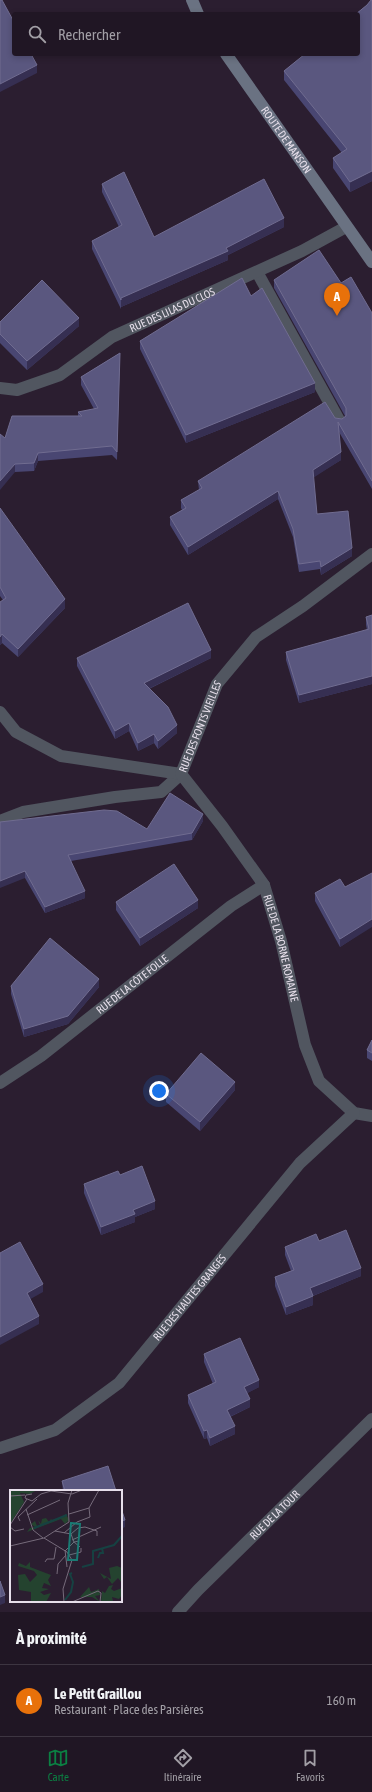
<!DOCTYPE html>
<html lang="fr">
<meta charset="utf-8">
<style>
body{margin:0;font-family:"Asap Condensed",sans-serif;background:#281f2c;color:#f1f3f6}
.you{position:absolute;left:159px;top:1091px;width:14px;height:14px;margin:-10px;border:3px solid #fff;border-radius:50%;background:#1a73e8;box-shadow:0 0 0 6px #1a73e833}
.badge{display:grid;place-items:center;width:26px;height:26px;border-radius:50%;background:#0b8043;color:#fff;font-size:13px;font-weight:700}
.pin{position:absolute;translate:-50% -33px;filter:drop-shadow(0 1px 2px #0008)}
.pin::after{content:'';position:absolute;top:21px;width:14px;height:12px;background:inherit;clip-path:polygon(0 0,100% 0,50% 100%)}
.list{margin:0;padding:0;list-style:none}
h2{display:flex;justify-content:space-between;align-items:center;height:52px;margin:0;padding:0 16px;font-size:17px}
h2 small{font-size:13px;font-weight:400;color:#a29fa6}
.list li{display:grid;grid-template-columns:26px 1fr auto;gap:12px;align-items:center;box-sizing:border-box;height:72px;padding:0 16px;border-top:1px solid #3d3541}
.list b{display:block;font-size:15px;white-space:nowrap}
.list p{margin:0;font-size:13px;white-space:nowrap;color:#a29fa6}
.list em{font-size:13px;font-style:normal;color:#a29fa6}
.icon{flex:none;width:22px;height:22px;fill:none;stroke:currentColor;stroke-width:2;stroke-linecap:round;stroke-linejoin:round}
.map{position:relative;flex:none;width:372px;height:1612px;overflow:hidden}
.search{position:absolute;background:#201624;box-shadow:0 2px 6px #0003;left:12px;right:12px;top:12px;height:44px;display:flex;align-items:center;gap:10px;box-sizing:border-box;padding:0 14px;border-radius:4px;color:#a29fa6;font-size:15px}
.sheet{height:124px;background:#201624}
nav{display:flex;justify-content:space-around;align-items:center;box-sizing:border-box;height:56px;border-top:1px solid #3d3541;background:#201624;font-size:11px;color:#a29fa6}
nav a{display:grid;justify-items:center;gap:2px}
nav .on{color:#0b8043}
.map>svg:first-child{display:block}
.lines{fill:none;stroke-linecap:round;stroke-linejoin:round}
.lane{stroke:#515660;stroke-width:12}
.street{stroke:#515660;stroke-width:12}
.secondary{stroke:#6a7282;stroke-width:12}
.wall{fill:#494672}
.shaded-wall{fill:#362f52}
.building{fill:#5a577f;stroke:#706c90}
.labels{text-anchor:middle;stroke-width:3;stroke-linejoin:round;paint-order:stroke}
.street-label{font-size:11px;fill:#e7dfeb;stroke:#211426}
.inset-river{fill:none;stroke:#164142;stroke-width:2}
.inset-road{fill:none;stroke:#766b7b;stroke-width:1}
.view{fill:#1a7b74;fill-opacity:0.15;stroke:#1a7b74;stroke-width:2}
.inset-edge{fill:none;stroke:#e7dfeb;stroke-width:2}
</style>
<div class="map">
<svg width="372" height="1612" viewBox="0 0 372 1612">
<rect width="100%" height="100%" fill="#2b1e30"/>
<g class="lines">
<g class="lane">
<path d="M257,272L339,420"/>
<path d="M0,821L23,812L115,797L161,792L181,774"/>
</g>
<g class="street">
<path id="s1" d="M0,388L17,390L60,375L112,337L302,251L346,227"/>
<path id="s2" d="M0,712L16,732L61,756L181,774L217,684L256,637L303,606L372,554"/>
<path id="s3" d="M181,774L222,826L264,885L281,941L305,1045L319,1081L354,1113L372,1116"/>
<path id="s4" d="M0,1083L41,1056L231,906L264,885"/>
<path id="s5" d="M0,1448L55,1430L119,1383L300,1163L354,1113"/>
<path id="s6" d="M178,1612L198,1590L372,1419"/>
</g>
<g class="secondary">
<path d="M192,0L198,14"/>
<path id="s7" d="M226,54L372,262"/>
</g>
</g>
<g class="wall">
<path d="M372,0V181L350,192L333,168V158L342,153L284,80V71L367,5Z"/>
<path d="M102,184L154,237L284,227L228,255V260L121,307V309L92,249V241L119,227L102,192Z"/>
<path d="M274,280L341,283L372,313V489L339,432L341,460L313,477L317,514L352,556L321,575L320,569L299,572L293,537L278,499L188,555L170,525V517L182,510L181,508V500L199,490L198,481L335,418L342,419L345,416L274,288Z"/>
<path d="M251,296L315,392L186,443L140,349V341Z"/>
<path d="M0,322L79,326L27,370L0,343Z"/>
<path d="M120,353L117,460L112,455L38,461L34,471L15,472L5,438L78,416V412L94,409L81,385V377Z"/>
<path d="M0,508L65,608L18,657L2,643L0,645L3,600L0,596Z"/>
<path d="M372,615V684L299,703L286,660V652L367,630L366,625V617Z"/>
<path d="M77,658H211L149,689L177,733L158,749L154,743L138,751L129,731L115,739L77,666Z"/>
<path d="M203,821L192,840L71,861L85,898L45,913L25,878L0,822L147,829Z"/>
<path d="M315,893L364,931L340,947L315,901Z"/>
<path d="M116,902L198,908L140,946L116,910Z"/>
<path d="M11,986L99,987L68,1024L24,1037L11,994Z"/>
<path d="M372,1040V1061L367,1058V1050Z"/>
<path d="M235,1090L200,1131L166,1102V1094Z"/>
<path d="M120,1175L155,1209L135,1217V1222L101,1235L84,1193V1184Z"/>
<path d="M285,1247L361,1276L313,1296V1305L286,1315L275,1286V1277L291,1271L285,1255Z"/>
<path d="M204,1354L259,1387L247,1393L250,1407L230,1417L235,1434L210,1446L207,1438L204,1439L188,1403V1395L213,1384L204,1362Z"/>
<path d="M62,1481L116,1491H63Z"/>
</g>
<g class="shaded-wall">
<path d="M37,65V73L0,92V84Z"/>
<path d="M372,171V181L350,192V182Z"/>
<path d="M284,218V227L228,255V260L121,307V298L226,248Z"/>
<path d="M79,318V326L27,370V361Z"/>
<path d="M315,383V392L186,443V435Z"/>
<path d="M341,452V460L313,478V470Z"/>
<path d="M38,453V461L34,471V463Z"/>
<path d="M15,464V472L0,490V481Z"/>
<path d="M278,491V499L188,555V547Z"/>
<path d="M352,548V556L321,575V567Z"/>
<path d="M65,599V608L18,657V649Z"/>
<path d="M2,634V643L0,645V637Z"/>
<path d="M211,650V658L144,691V683Z"/>
<path d="M372,676V684L299,703V695Z"/>
<path d="M129,723V731L115,739V731Z"/>
<path d="M177,725V733L158,749V741Z"/>
<path d="M154,734V743L138,751V743Z"/>
<path d="M203,814V821L192,840V833Z"/>
<path d="M25,871V878L0,888V881Z"/>
<path d="M85,891V898L45,913V907Z"/>
<path d="M198,900V908L140,946V938Z"/>
<path d="M372,919V927L340,947V939Z"/>
<path d="M99,979V987L68,1024L24,1037V1029Z"/>
<path d="M235,1082V1090L200,1131V1122Z"/>
<path d="M155,1201V1209L135,1217V1222L101,1235V1227L133,1210Z"/>
<path d="M361,1268V1276L310,1297V1288Z"/>
<path d="M43,1284V1292L27,1301V1293Z"/>
<path d="M313,1296V1305L286,1315V1307Z"/>
<path d="M39,1316V1324L0,1345V1337Z"/>
<path d="M259,1380V1387L244,1395V1387Z"/>
<path d="M250,1399V1407L227,1418V1410Z"/>
<path d="M235,1426V1434L210,1446V1438Z"/>
<path d="M207,1430V1438L204,1439V1431Z"/>
<path d="M125,1520V1527L121,1529V1521Z"/>
<path d="M5,1595V1603L0,1605V1597Z"/>
</g>
<g class="building">
<path d="M0,0H2L14,22V54H31L37,65L0,84Z"/>
<path d="M371,0H372V171L350,182L333,158L347,149L284,71L305,54H358V14H356L367,5Z"/>
<path d="M124,172L154,237L264,179L284,218L226,248L228,251L121,298V300L92,241L122,225L102,184Z"/>
<path d="M319,250L341,283L351,277L372,313V481L338,422L341,452L313,470L317,514L348,511L352,548L321,567L320,561L299,564L293,529L278,491L188,547L170,517L186,508L181,500L202,488L198,481L325,402L335,418L342,419L346,416V408L274,280Z"/>
<path d="M242,278L251,296L262,288L315,383L186,435L140,341Z"/>
<path d="M42,280L79,318L27,361L0,334V322Z"/>
<path d="M120,353L117,452L112,446L38,453L34,463L15,464L0,481V434L5,438L12,416H82L78,412L98,408L81,377Z"/>
<path d="M0,508L65,599L18,649L2,634L0,637V602L6,598L0,587Z"/>
<path d="M188,603L211,650L144,683L168,707L177,725L158,741L154,734L138,743L129,723L115,731L77,658Z"/>
<path d="M372,615V676L299,695L286,652L369,629L366,617Z"/>
<path d="M170,793L203,814L192,833L68,855L85,891L45,907L25,871L0,881V822L104,810L117,811L147,829Z"/>
<path d="M174,864L198,900L140,938L116,902Z"/>
<path d="M372,873V919L340,939L315,893L340,879L345,887Z"/>
<path d="M50,938L99,979L68,1016L24,1029L11,986Z"/>
<path d="M372,1040V1053L367,1050Z"/>
<path d="M201,1053L235,1082L200,1122L166,1094Z"/>
<path d="M142,1166L155,1201L133,1210L135,1214L101,1227L84,1184L118,1171L120,1175Z"/>
<path d="M346,1230L361,1268L310,1288L313,1296L286,1307L275,1277L294,1270L285,1247L316,1234L319,1241Z"/>
<path d="M20,1242L43,1284L27,1293L39,1316L0,1337V1253Z"/>
<path d="M240,1338L259,1380L244,1387L250,1399L227,1410L235,1426L210,1438L207,1430L204,1431L188,1395L216,1382L204,1354Z"/>
<path d="M108,1466L116,1491H65L62,1481Z"/>
<path d="M121,1508L125,1520L121,1521Z"/>
<path d="M0,1581L5,1595L0,1597Z"/>
</g>
<g class="labels">
<g class="street-label">
<text dy="4" stroke="none"><textPath href="#s7" startOffset="105">ROUTE DE MANSON</textPath></text>
<text dy="4" stroke="none"><textPath href="#s1" startOffset="193">RUE DES LILAS DU CLOS</textPath></text>
<text dy="4" stroke="none"><textPath href="#s2" startOffset="249">RUE DES FONTS VIEILLES</textPath></text>
<text dy="4" stroke="none"><textPath href="#s3" startOffset="204">RUE DE LA BORNE ROMAINE</textPath></text>
<text dy="4" stroke="none"><textPath href="#s4" startOffset="165">RUE DE LA CÔTE FOLLE</textPath></text>
<text dy="4" stroke="none"><textPath href="#s5" startOffset="248">RUE DES HAUTES GRANGES</textPath></text>
<text dy="4" stroke="none"><textPath href="#s6" startOffset="137">RUE DE LA TOUR</textPath></text>
</g>
</g>
<g transform="translate(10 1490)">
<rect width="112" height="112" fill="#2b1e30"/>
<path d="M0,0H27L20,4L10,3L14,12L0,34ZM56,24L59,30L55,34L51,29L17,42L20,38L25,37L21,34L25,31L27,36L30,35L28,30L31,34L32,29L36,28L39,32L41,29L43,31ZM20,72V77L41,85L38,90L41,96L34,93L32,98L39,99L30,102L34,105L41,103L36,112H21V102L9,100L8,85L15,84L20,92L27,85L24,81L8,76L9,73L16,76ZM107,76L112,78V93L108,88L102,94L97,87L94,89L90,83L101,89L99,78ZM103,95L101,99L104,101L112,98V105L109,109L102,107L103,111L91,112L92,101L95,103L99,96ZM79,97L81,102L89,99L90,105L85,106L90,112L82,107H70Z" fill="#24432f"/>
<path class="inset-river" d="M24,38L57,25M88,68L90,63H93L92,58M72,77L83,74V61L104,55L112,46M55,110L61,102L63,92L60,84L62,83"/>
<path class="inset-road" d="M22,4L16,5L15,8L22,11L31,4L41,1L62,4L72,0M0,6L15,5M16,19L23,40L33,48M59,24L79,18L89,0M17,25L50,10M10,31L8,27L27,9M0,35L17,9M0,37L5,41L14,39M45,41L61,44L64,52L69,51M54,43L67,32L80,27L79,18M61,44L68,38L75,37L87,41V46M62,50L91,37M0,56L34,48M55,60L57,77M55,61L64,52L70,57M59,65L71,62V58M35,72L37,69H44L46,57M47,84L48,74L56,65M54,112L53,99L62,70L57,62L34,48L59,32L58,13L62,0M62,112L88,101L91,103L90,112"/>
<path class="view" d="M61,33L70,34L67,70H58Z"/>
<rect width="112" height="112" class="inset-edge"/>
</g>
</svg>
<div class="you"></div>
<div class="pin badge" style="left:337px;top:316px;background:#e8710a">A</div>
<div class="search"><svg class="icon" aria-label="search" viewBox="0 0 24 24"><circle cx="10" cy="10" r="6"/><path d="M15 15l6 6"/></svg>Rechercher</div>
</div>
<section class="sheet">
<h2>À proximité<small></small></h2>
<ul class="list">
<li><span class="badge" style="background:#e8710a">A</span><div><b>Le Petit Graillou</b><p>Restaurant · Place des Parsières</p></div><em>160 m</em></li>
</ul>
</section>
<nav>
<a class="on"><svg class="icon" aria-label="map" viewBox="0 0 24 24"><path d="M3 6l6-2 6 2 6-2v14l-6 2-6-2-6 2zM9 4v14M15 6v14"/></svg>Carte</a>
<a><svg class="icon" aria-label="directions" viewBox="0 0 24 24"><path d="M12 3l9 9-9 9-9-9zM9 14v-3h6M13 9l2 2-2 2"/></svg>Itinéraire</a>
<a><svg class="icon" aria-label="saved" viewBox="0 0 24 24"><path d="M7 4h10v16l-5-4-5 4z"/></svg>Favoris</a>
</nav>
